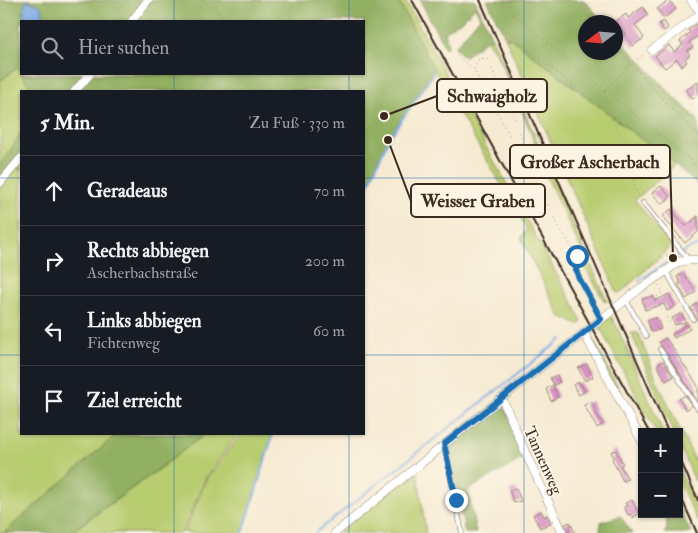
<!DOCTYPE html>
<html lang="de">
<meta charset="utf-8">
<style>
body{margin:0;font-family:"IM FELL Double Pica",serif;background:#242831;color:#f1f3f6}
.controls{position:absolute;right:15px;bottom:15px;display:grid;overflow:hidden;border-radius:0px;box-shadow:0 1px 4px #0004}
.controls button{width:45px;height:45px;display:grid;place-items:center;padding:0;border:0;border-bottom:1px solid #363941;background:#171b24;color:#f1f3f6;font:25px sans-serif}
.compass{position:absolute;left:578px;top:15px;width:45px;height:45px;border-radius:50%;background:#171b24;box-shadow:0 1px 4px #0004;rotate:254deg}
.stop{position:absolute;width:15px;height:15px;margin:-11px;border:4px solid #1f6fb2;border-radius:50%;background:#fff}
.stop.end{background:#1f6fb2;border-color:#fff;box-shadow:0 1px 5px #0008}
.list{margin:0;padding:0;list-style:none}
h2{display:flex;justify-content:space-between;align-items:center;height:65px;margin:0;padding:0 20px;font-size:21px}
h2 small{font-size:16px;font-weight:400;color:#9ea1a6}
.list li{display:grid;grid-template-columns:32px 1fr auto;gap:15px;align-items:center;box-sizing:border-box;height:70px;padding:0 20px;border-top:1px solid #363941}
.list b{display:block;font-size:19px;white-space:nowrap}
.list p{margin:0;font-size:16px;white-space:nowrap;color:#9ea1a6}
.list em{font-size:16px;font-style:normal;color:#9ea1a6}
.icon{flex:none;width:28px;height:28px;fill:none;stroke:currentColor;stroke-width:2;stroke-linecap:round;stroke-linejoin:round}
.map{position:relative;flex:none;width:698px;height:533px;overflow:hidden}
.search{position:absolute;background:#171b24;box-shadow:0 1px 4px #0004;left:20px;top:20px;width:345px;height:55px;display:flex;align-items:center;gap:12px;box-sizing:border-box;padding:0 18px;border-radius:0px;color:#9ea1a6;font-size:19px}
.panel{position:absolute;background:#171b24;box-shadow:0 1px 4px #0004;left:20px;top:90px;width:345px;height:345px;border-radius:0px}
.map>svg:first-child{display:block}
.green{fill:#b8cc70;stroke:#7a7b47}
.forest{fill:#92b062;stroke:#666d40}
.water{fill:#7aa9e4;stroke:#5a6a81}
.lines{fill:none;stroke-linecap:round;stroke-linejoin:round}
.stream{stroke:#7aa9e4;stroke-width:2}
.building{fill:#d68fc3}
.lane-casing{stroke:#988a78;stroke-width:5.5}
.street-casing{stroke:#988a78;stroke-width:9}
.path{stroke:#988a78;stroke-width:1;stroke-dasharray:1 4;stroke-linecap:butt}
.lane{stroke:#fff;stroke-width:4}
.street{stroke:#fff;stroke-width:8}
.rail{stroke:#3b2a1e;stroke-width:2}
.route{stroke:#1f6fb2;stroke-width:6}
.grid{fill:none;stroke:#1f6fb2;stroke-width:1;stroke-opacity:0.55}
.labels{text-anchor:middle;stroke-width:4;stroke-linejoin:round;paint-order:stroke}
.street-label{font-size:16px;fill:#3b2a1e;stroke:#fcf5e5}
.leader{fill:none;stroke:#3b2a1e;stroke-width:2}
.callout-dot{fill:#3b2a1e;stroke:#fcf5e5;stroke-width:2}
.callout{fill:#fcf5e5;stroke:#3b2a1e;stroke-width:2}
.callout-label{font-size:18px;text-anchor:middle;font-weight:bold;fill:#3b2a1e}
</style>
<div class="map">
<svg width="698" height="533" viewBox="0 0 698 533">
<rect width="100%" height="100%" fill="#fcf5e5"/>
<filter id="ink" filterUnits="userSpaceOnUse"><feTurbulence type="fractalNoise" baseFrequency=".02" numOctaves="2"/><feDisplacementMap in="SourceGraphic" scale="10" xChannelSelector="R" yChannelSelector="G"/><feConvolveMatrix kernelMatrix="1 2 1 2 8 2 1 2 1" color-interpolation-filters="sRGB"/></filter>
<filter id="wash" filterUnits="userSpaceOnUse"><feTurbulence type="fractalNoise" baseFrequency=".0096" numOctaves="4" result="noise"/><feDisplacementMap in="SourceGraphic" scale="20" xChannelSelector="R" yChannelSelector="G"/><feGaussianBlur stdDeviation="1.12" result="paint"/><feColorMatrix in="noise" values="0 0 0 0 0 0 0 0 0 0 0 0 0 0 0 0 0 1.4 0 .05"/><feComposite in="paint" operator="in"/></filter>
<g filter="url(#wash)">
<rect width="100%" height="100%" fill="#f6ead2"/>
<g class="green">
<path d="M398,0H405L576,309L582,322L578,325L560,316L521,238L527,229L435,71Z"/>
<path d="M505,37L512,39L675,165L635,200L672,246L621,292L617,293Z"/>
<path d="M492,38L607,301L605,302L585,267L583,254L538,158L531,132L496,52L486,40Z"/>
<path d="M17,67L33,91H21V132L10,152L0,165V81Z"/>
<path d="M15,165L21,172V434H117L4,533H0V183Z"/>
<path d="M611,316L617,327L663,432H656L599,326Z"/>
<path d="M590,333L594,342L642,432V438L588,338Z"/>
<path d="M631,333H638L658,383L698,467V483L695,481L679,444V432H674Z"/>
<path d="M205,434H238L206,477L182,533H70L152,474Z"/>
<path d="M241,434H273L243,533H184L207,478Z"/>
<path d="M417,469L426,533H338Z"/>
<path d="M679,469L698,511V522L679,482Z"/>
</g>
<g class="forest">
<path d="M0,0H398L435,71L388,140L364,195V91H33L21,74H364V21H21V74L17,68L0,81Z"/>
<path d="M420,0H475L492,38L486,40L464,57L455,47L480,17L475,7L464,19L445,31L448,46L445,48Z"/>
<path d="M487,0H584L604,22H586V52H616V35L671,94L698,120V185L675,165L512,39L505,37Z"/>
<path d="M21,132V172L15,165L0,183V165L10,152Z"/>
<path d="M502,402L527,456L468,490L476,533H465L449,445Z"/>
<path d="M117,434H205L152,474L69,533H4Z"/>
<path d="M679,508L691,533H664L667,529L666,514H679Z"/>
<path d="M620,516L632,533H605L600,531L601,522Z"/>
</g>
<path class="water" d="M26,0L40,5L46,21H31L23,15Z"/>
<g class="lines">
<g class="stream">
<path d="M364,195L388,140L435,71"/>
<path d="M640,280L690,248L698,246"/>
<path d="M243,533L273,434"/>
<path d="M315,533L562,339"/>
</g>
</g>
<g id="blocks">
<g class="building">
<path d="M669,0L676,9L664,18L657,9Z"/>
<path d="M643,7L648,15L635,25L644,38L633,46L616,21L626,14L628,18Z"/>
<path d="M664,21L668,28L664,31L659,24Z"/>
<path d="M698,23V36L689,42L693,47L687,51L690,55L685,59L687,62L682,66L677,59L665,68L655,56L669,45L674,52L683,45L680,41L690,33L688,30Z"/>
<path d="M698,82V95L693,99L686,90Z"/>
<path d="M661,186L670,197L662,204L652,193Z"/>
<path d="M671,209L686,226L698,216V232L685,243L663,216Z"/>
<path d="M683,273L696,292L686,299L678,284L681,283L677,277Z"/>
<path d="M669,294L675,306L667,311L664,304L645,310L642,299L653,296L655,301Z"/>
<path d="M698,303V321L691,308Z"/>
<path d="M680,314H681L686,322L675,325L672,318Z"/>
<path d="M657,318L661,329L651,332L647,320Z"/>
<path d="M687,324L690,329L674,338L672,334Z"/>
<path d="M666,338L698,386V402L659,342Z"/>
<path d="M663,361L673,377L666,381L657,365Z"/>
<path d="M587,364L593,377L585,381L578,368Z"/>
<path d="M557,375L560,382L554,385L550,378Z"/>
<path d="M579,382L585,391L579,395L573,385Z"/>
<path d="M553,385L558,397L551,401L546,389Z"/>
<path d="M685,395L692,406L686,410L679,399Z"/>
<path d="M591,401L595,409L594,410L603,424L597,428L584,405Z"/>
<path d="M616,450L623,464L620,465L628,479L623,481L612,459L614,457L611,452Z"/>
<path d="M516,488L521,501L514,503L509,490Z"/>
<path d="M632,500L639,514L632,518L630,514L628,515L624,507L627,506L625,503Z"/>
<path d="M541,511L544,517L547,515L551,523L540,528L533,515Z"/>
<path d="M570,522L575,533H569L568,532L565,524Z"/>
</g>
</g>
</g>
<g filter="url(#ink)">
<use href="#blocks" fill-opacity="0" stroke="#988a78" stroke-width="1"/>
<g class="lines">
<defs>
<g id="lane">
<path d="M643,203L689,260"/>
<path d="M666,271L693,319"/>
<path d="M626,300L646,336"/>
<path d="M660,349L698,409"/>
<path d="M444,444L462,533"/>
</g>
<g id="street">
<path d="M691,0L698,9"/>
<path d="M132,21L148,0"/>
<path d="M652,50L698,16"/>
<path d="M75,91L90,74"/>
<path d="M0,183L21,158"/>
<path d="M584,333L642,441"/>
<path d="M502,398L527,456L563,533"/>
<path d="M335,533L502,398L638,290L679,262L689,260H698"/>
</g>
</defs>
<use href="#lane" class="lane-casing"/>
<use href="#street" class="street-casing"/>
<g class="path">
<path d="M203,0L229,21"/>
<path d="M498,0L515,16L698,166"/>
<path d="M508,0L514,16"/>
<path d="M574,0L594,22"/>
<path d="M506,30L563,78L590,98L608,114"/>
<path d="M616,46L669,106L698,134"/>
<path d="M458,56L473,69"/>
<path d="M605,90L631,63L645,54"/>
<path d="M197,91L211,74"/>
<path d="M605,91L608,114L624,140L631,167L635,189L640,197"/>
<path d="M0,144L13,155"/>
<path d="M376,162L380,165"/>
<path d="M529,167L521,135L512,112L487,59L481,58L477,61L474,70L514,144L529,167L559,227L575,252C578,259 576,267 578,275L598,314"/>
<path d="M638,282L639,277L673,250"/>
<path d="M658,285L663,292L656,298L676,335"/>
</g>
<use href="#lane" class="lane"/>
<use href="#street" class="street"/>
<g class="rail">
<path d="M412,0L649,432"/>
<path d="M480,0L668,432"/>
<path d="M679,457L698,500"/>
<path d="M679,493L697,533"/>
</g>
</g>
</g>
<g class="lines" filter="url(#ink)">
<path class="route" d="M456,500L444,444L601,319L578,276L576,270L577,256"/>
</g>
<path class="grid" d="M174,0V21M349,0V21M524,0V533M174,74V91M349,74V91M0,178H21M364,178H698M0,355H21M364,355H698M174,434V533M349,434V533"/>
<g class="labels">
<g class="street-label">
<text transform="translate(544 460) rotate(66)" y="6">Tannenweg</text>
</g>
</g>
<path class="leader" d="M384 116L437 96M673 258L670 162M388 140L411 201"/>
<g class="callout-dot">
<circle cx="384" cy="116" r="5"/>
<circle cx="673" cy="258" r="5"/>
<circle cx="388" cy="140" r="5"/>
</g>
<g class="callout">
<rect x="437" y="79" width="110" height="33" rx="5"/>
<rect x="510" y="145" width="160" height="33" rx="5"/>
<rect x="411" y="184" width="134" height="33" rx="5"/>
</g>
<g class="callout-label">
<text x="492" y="102">Schwaigholz</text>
<text x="590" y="168">Großer Ascherbach</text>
<text x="478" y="207">Weisser Graben</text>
</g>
</svg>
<div class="controls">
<button>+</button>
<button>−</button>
</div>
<svg class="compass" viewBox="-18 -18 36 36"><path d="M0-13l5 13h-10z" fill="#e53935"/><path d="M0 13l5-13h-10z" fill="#9ea1a6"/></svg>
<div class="stop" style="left:577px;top:256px"></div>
<div class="stop end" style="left:456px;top:500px"></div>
<div class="search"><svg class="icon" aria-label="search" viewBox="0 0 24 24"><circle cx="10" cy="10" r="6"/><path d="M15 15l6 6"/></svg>Hier suchen</div>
<section class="panel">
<h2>5 Min.<small>Zu Fuß · 330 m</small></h2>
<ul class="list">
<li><svg class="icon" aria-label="ahead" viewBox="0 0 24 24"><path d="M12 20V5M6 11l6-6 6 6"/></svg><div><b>Geradeaus</b></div><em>70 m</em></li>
<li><svg class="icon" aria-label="right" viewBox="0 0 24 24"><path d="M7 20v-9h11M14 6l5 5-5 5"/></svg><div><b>Rechts abbiegen</b><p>Ascherbachstraße</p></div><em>200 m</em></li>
<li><svg class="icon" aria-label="left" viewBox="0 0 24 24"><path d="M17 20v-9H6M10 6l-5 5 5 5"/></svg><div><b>Links abbiegen</b><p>Fichtenweg</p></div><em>60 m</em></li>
<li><svg class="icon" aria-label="arrive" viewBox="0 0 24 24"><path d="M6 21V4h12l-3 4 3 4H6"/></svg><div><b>Ziel erreicht</b></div></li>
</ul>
</section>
</div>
